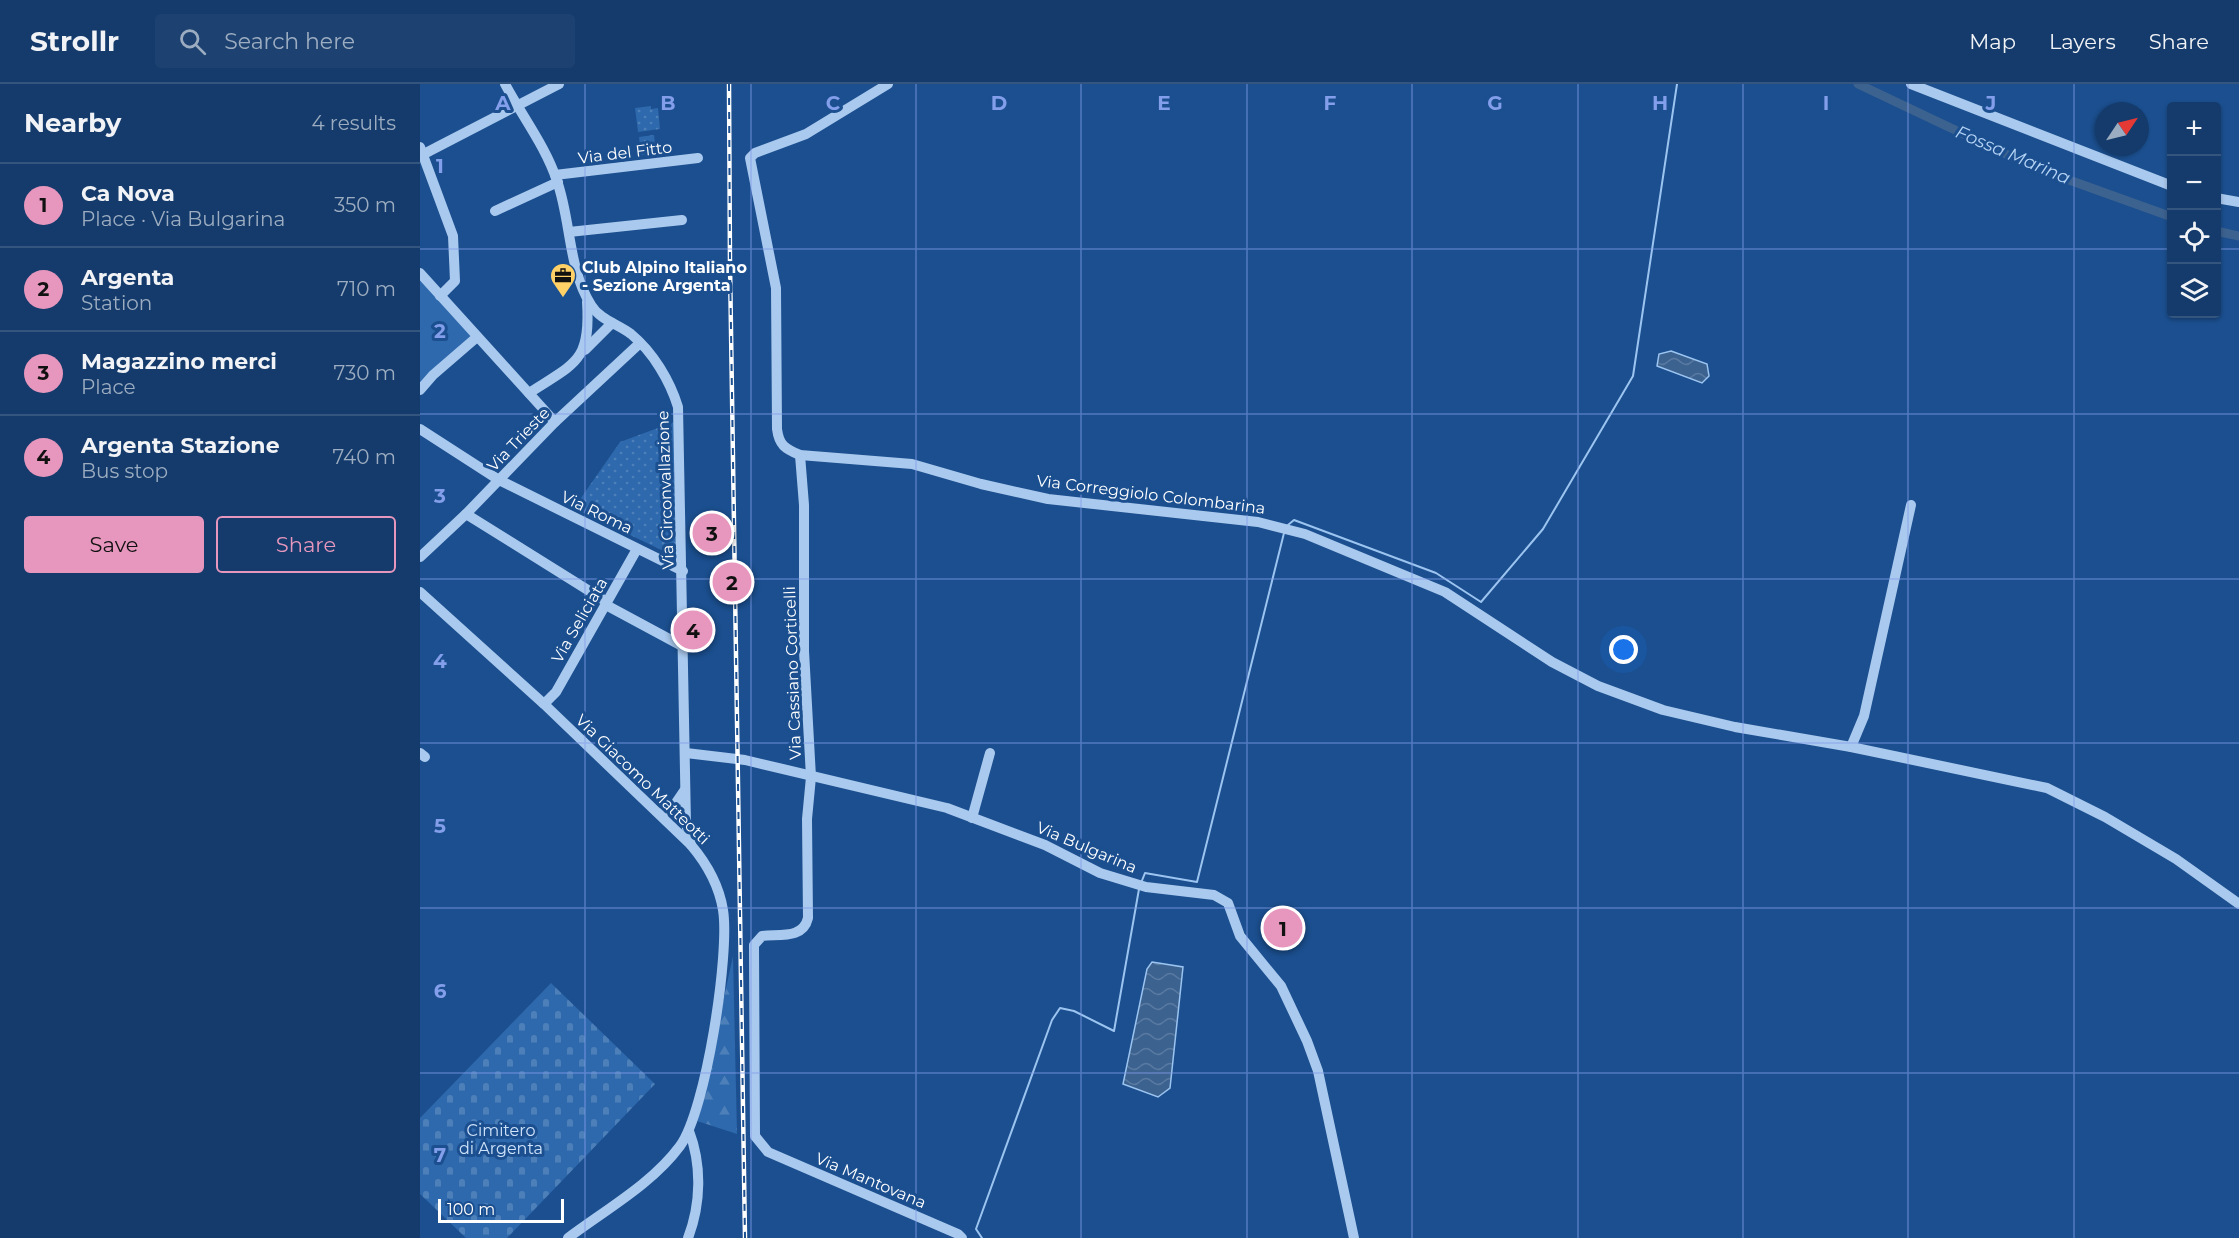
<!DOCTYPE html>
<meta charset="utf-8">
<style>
body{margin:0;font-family:Montserrat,sans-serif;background:#1d4271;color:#f1f3f6}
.controls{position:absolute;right:18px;top:18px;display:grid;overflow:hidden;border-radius:6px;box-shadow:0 2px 4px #0004}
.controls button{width:54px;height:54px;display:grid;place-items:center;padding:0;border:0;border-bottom:2px solid #33557e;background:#143b6b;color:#f1f3f6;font:30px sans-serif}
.compass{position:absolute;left:1675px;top:18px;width:54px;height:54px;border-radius:50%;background:#143b6b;box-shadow:0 2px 4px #0004;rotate:55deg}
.scale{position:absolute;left:18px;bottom:15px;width:126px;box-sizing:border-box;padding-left:6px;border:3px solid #fff;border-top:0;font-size:16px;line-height:21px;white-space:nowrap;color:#fff;-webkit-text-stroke:4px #1b4f8f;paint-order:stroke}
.you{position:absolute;left:1204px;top:566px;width:21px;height:21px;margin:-15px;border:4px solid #fff;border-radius:50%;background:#1a73e8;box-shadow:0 0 0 9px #1a73e833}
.badge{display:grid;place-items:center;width:39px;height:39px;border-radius:50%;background:#e797bd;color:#111;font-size:20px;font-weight:700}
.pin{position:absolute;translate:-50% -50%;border:3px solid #fff;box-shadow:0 2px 6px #0006}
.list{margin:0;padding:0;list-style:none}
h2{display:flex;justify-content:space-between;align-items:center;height:78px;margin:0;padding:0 24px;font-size:26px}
h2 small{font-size:20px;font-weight:400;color:#9dadc1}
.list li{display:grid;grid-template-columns:39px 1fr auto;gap:18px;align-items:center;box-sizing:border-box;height:84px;padding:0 24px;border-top:2px solid #33557e}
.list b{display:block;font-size:22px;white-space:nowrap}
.list p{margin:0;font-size:20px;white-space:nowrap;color:#9dadc1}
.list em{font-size:20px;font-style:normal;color:#9dadc1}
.actions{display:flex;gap:12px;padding:18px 24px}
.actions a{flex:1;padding:14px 0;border:2px solid #e797bd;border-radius:6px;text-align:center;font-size:21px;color:#e797bd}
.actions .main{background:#e797bd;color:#111}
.icon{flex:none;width:33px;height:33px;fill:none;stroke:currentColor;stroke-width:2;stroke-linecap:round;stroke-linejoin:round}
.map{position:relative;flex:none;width:1819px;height:1154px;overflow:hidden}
header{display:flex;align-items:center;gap:36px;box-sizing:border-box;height:84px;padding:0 30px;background:#143b6b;border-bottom:2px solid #33557e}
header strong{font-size:28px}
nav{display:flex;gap:33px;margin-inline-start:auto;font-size:21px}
.search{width:420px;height:54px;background:#1d4271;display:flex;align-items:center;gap:15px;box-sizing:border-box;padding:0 21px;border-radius:6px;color:#9dadc1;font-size:22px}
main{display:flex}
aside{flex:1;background:#143b6b}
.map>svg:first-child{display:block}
.grass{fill:url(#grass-dots)}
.forest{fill:url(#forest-firs)}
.cemetery{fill:url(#cemetery-stones)}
.pitch{fill:#2e69ad}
.water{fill:url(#water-waves);stroke:#9cc4f0;stroke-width:1.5}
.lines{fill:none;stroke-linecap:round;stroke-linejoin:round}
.stream{stroke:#9cc4f0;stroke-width:2}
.canal{stroke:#3c6290;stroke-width:9}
.minor{stroke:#a9c9ee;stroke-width:10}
.rail-casing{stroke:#fff;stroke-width:4.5}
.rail{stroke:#1b4f8f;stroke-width:2;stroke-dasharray:7;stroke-linecap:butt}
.grid{fill:none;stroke:#839eea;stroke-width:1.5;stroke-opacity:0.55}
.labels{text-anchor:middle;stroke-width:6;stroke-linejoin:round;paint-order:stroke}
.street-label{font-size:16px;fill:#fff;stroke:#1b4f8f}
.poi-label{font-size:16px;font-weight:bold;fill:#fff;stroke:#1b4f8f;text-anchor:start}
.park-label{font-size:16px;fill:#cfe3fa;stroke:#1b4f8f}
.water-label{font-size:18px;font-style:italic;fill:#b5d3f5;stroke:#1b4f8f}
.grid-label{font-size:20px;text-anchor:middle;font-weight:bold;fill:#839eea;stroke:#1b4f8f;stroke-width:6;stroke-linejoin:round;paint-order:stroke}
</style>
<header>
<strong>Strollr</strong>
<div class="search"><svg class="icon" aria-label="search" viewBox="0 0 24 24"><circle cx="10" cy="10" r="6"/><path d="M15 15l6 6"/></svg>Search here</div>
<nav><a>Map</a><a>Layers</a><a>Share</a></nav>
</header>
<main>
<aside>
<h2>Nearby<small>4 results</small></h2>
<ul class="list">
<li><span class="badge">1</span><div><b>Ca Nova</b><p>Place · Via Bulgarina</p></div><em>350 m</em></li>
<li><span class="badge">2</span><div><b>Argenta</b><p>Station</p></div><em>710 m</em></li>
<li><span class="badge">3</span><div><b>Magazzino merci</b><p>Place</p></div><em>730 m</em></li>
<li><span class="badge">4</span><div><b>Argenta Stazione</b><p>Bus stop</p></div><em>740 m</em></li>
</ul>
<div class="actions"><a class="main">Save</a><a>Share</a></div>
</aside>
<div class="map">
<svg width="1819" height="1154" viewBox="0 0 1819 1154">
<defs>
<pattern id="grass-dots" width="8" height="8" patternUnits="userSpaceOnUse" patternTransform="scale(1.5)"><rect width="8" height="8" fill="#2e69ad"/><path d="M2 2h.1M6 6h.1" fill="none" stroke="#4d80b9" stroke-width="1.8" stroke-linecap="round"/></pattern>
<pattern id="forest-firs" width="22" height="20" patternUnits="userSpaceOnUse" patternTransform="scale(1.5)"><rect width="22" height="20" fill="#2e69ad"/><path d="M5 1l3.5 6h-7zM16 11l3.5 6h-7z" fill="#4d80b9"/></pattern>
<pattern id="cemetery-stones" width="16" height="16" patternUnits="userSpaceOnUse" patternTransform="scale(1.5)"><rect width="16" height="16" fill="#2e69ad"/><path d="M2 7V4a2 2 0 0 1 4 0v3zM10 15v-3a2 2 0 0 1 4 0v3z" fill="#4d80b9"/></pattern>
<pattern id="water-waves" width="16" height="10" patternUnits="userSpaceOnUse" patternTransform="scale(1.5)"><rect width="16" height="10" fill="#3c6290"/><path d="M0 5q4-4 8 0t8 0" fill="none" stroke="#597aa1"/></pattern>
</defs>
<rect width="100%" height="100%" fill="#1b4f8f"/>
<g class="grass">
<path d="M231,22V25L238,24L240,45L218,48L215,24Z"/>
<path d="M234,51L236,69L221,71L219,53Z"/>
<path d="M254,338L256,473L154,424L200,358Z"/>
</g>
<path class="forest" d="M313,872L317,1050L277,1037Z"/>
<path class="cemetery" d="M131,899L235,1000L87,1154H46L0,1110V1034Z"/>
<path class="pitch" d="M0,195L52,253L0,301Z"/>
<g class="water">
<path d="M1251,267L1287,280L1289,292L1282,299L1237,282L1239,270Z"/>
<path d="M732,878L763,883L750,1004L738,1013L703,1000L727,885Z"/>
</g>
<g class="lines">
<g class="stream">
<path d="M868,441L874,436L1016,489L1061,518L1123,445L1213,292L1257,0"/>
<path d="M721,799L725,789L777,798L864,449"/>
<path d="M562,1154L556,1145L632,936L640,924L654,927L694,947L719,805"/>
</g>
<g class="canal">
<path d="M1438,0L1613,83L1752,133"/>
<path d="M1796,147L1819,152"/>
</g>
<g class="minor">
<path d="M85,0C102,32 126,63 137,97C151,136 148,185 171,221C180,236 198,240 211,250C233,268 250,297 258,323L266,740L271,761"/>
<path d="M468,0L386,50L335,69L330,74L356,204L357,345C359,361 365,365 380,371L492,380L561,400L628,415L838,438L885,450L1025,508L1132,578L1178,602L1243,626L1315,643L1431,663L1627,704L1685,733L1756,775L1819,820"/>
<path d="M1491,0L1752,102"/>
<path d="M0,63L33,152L35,197L20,212"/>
<path d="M0,72L139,0"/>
<path d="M135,91L278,74"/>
<path d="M1796,114L1819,118"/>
<path d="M75,127L138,98"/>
<path d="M149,148L262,136"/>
<path d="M0,189L135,338"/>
<path d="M165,266L192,239"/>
<path d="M0,306L13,291L57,253"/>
<path d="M109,309C155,279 171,278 167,218"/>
<path d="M0,345L79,396L263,487"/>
<path d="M380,371L384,421V567L391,693L387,735L388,834C383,855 360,850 342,852L334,861L335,1052L348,1068L538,1150L542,1154"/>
<path d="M46,430L187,518"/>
<path d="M0,473L46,430L135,338L220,259"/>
<path d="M0,508L124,620L271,761C287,780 299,801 303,826C310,869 286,1027 260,1062C232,1100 185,1126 148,1154"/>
<path d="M186,521L264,563"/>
<path d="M124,620L136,608L217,465"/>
<path d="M1431,663L1444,632L1491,421"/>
<path d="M0,669L5,673"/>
<path d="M266,669L325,676L527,724L625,761L680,789L726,803L794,811L808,819L820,852L861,902L887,957L898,987L934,1154"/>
<path d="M240,730L251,726L264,707"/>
<path d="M552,734L570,669"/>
<path d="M268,1154C281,1120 282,1081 269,1047"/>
</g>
<defs>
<path id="rail" d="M309,0L310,181L325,1154"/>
</defs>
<use href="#rail" class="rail-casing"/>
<use href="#rail" class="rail"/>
</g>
<path class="grid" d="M165,0V1154M331,0V1154M496,0V1154M661,0V1154M827,0V1154M992,0V1154M1158,0V1154M1323,0V1154M1488,0V1154M1654,0V1154M0,165H1752M1796,165H1819M0,330H1819M0,495H1819M0,659H1819M0,824H1819M0,989H1819"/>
<defs>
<symbol id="office-pin" viewBox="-11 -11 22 30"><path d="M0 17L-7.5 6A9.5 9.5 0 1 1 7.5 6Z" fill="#ffd166" stroke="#1b4f8f"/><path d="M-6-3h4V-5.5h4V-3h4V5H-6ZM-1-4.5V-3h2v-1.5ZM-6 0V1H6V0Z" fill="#111"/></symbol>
</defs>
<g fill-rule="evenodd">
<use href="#office-pin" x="128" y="177" width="30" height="40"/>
</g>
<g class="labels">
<g class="street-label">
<text transform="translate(205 68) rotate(-7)" y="6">Via del Fitto</text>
<text transform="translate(98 355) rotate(-46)" y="6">Via Trieste</text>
<text transform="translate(245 406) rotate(-92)" y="6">Via Circonvallazione</text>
<text transform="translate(731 410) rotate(7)" y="6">Via Correggiolo Colombarina</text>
<text transform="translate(177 428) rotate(26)" y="6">Via Roma</text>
<text transform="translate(159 536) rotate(-60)" y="6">Via Seliciata</text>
<text transform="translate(372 589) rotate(-92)" y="6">Via Cassiano Corticelli</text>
<text transform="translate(223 695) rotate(44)" y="6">Via Giacomo Matteotti</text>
<text transform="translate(667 763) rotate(23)" y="6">Via Bulgarina</text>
<text transform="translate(451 1096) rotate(23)" y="6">Via Mantovana</text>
</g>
<g class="poi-label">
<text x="162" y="189">Club Alpino Italiano<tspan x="162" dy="18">- Sezione Argenta</tspan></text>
</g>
<g class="park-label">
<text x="81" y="1052">Cimitero<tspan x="81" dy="18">di Argenta</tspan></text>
</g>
<g class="water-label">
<text transform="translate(1593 71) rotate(23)" y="6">Fossa Marina</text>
</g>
</g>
<g class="grid-label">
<text x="83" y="26">A</text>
<text x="248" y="26">B</text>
<text x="413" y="26">C</text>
<text x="579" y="26">D</text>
<text x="744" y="26">E</text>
<text x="910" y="26">F</text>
<text x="1075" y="26">G</text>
<text x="1240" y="26">H</text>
<text x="1406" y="26">I</text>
<text x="1571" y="26">J</text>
<text x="20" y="89">1</text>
<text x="20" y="254">2</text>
<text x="20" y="419">3</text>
<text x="20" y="584">4</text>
<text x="20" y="749">5</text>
<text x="20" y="914">6</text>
<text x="20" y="1078">7</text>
</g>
</svg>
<div class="controls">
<button>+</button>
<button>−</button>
<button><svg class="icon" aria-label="locate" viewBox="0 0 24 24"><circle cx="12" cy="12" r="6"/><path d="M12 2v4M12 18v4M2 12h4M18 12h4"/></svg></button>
<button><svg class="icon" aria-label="layers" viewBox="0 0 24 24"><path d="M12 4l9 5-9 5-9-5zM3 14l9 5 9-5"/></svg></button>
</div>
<svg class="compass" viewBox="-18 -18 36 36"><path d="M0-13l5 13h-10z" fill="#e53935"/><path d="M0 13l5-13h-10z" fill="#9dadc1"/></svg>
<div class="scale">100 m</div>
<div class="you"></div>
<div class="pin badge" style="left:863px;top:844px">1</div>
<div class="pin badge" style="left:312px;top:498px">2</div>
<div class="pin badge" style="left:292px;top:449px">3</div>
<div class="pin badge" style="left:273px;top:546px">4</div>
</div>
</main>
